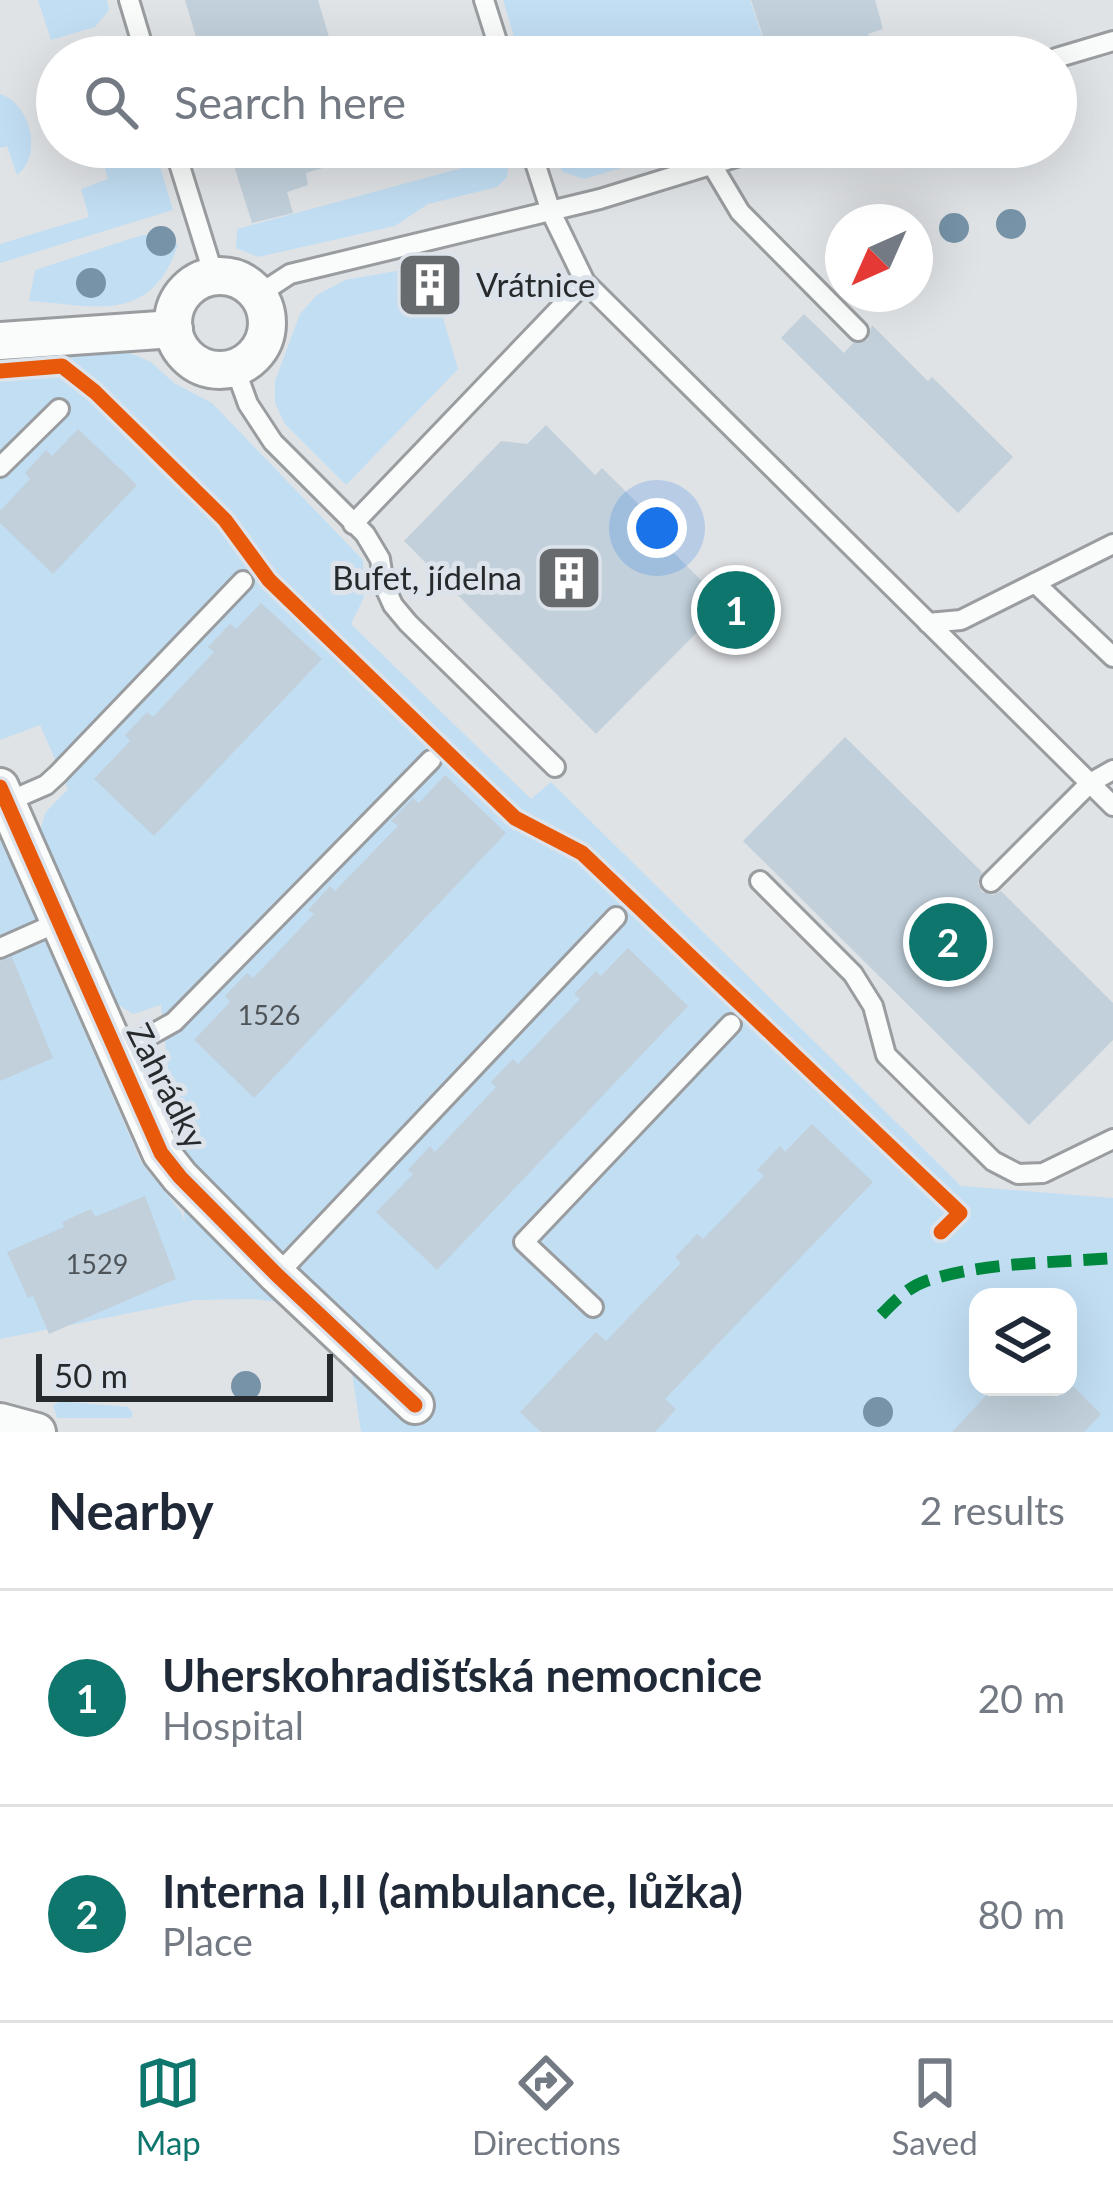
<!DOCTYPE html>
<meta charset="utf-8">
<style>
body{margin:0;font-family:Lato,sans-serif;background:#f2f2f3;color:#1f2937}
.controls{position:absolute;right:36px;bottom:36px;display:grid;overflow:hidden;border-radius:24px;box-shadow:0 12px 48px #0002}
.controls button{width:108px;height:108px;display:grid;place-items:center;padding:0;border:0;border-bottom:3px solid #e0e1e3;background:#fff;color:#1f2937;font:60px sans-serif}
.compass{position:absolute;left:825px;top:204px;width:108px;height:108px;border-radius:50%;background:#fff;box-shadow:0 12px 48px #0002;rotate:225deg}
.scale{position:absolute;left:36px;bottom:30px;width:297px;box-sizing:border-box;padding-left:12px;border:6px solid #272a2c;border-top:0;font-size:33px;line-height:42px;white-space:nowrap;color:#272a2c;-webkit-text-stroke:9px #dce3ea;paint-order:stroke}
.you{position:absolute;left:657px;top:528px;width:42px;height:42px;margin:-30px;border:9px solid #fff;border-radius:50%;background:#1a73e8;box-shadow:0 0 0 18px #1a73e833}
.badge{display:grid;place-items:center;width:78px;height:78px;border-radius:50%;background:#0f766e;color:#fff;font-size:39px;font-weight:700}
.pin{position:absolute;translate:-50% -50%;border:6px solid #fff;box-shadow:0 3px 12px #0006}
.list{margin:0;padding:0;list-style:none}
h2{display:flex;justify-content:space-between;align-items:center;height:156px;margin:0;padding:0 48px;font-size:51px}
h2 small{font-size:39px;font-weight:400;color:#747a83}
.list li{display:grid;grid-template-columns:78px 1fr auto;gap:36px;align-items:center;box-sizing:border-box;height:216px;padding:0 48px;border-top:3px solid #e0e1e3}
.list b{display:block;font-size:45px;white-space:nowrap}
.list p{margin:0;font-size:39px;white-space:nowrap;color:#747a83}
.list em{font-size:39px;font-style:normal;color:#747a83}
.icon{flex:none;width:66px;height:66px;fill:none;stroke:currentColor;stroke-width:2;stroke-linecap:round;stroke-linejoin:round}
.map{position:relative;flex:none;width:1113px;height:1432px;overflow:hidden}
.search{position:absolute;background:#fff;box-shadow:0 12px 48px #0002;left:36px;right:36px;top:36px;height:132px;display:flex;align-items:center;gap:30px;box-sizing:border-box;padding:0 42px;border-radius:66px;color:#747a83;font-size:45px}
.sheet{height:588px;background:#fff}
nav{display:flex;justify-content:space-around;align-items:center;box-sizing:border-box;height:168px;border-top:3px solid #e0e1e3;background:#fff;font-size:33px;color:#747a83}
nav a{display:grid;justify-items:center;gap:6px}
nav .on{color:#0f766e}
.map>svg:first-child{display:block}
.green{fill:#c2def3;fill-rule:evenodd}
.building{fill:#c1d0db}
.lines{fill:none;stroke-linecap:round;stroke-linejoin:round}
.lane-casing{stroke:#9a9d9f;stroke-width:24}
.street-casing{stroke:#9a9d9f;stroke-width:42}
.lane{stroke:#fafbfb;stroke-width:18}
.street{stroke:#fafbfb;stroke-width:36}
.quiet{stroke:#00873e;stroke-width:12;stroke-dasharray:24 12;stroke-linecap:butt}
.cycleway-casing{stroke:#dce3ea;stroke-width:22}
.cycleway{stroke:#e8590c;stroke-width:15}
.tree{fill:#7693a7}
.labels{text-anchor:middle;stroke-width:10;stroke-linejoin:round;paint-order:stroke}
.number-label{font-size:27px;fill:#4e5458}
.poi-label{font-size:33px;fill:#272a2c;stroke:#dce3ea;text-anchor:start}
.street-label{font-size:33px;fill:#272a2c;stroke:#dce3ea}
</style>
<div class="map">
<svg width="1113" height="1432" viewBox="0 0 1113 1432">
<rect width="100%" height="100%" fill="#e0e3e6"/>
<g class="green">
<path d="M38,0H107L109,10L95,27L51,40Z"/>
<path d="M503,0H750L769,57H520Z"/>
<path d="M0,94C30,103 44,155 17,175L7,146L0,148Z"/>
<path d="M99,147H154L173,210L0,263V244L89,217L81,189L108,179Z"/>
<path d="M548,147H692L584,179L563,172Z"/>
<path d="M510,155L507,177L497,187L428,204L395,226L258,257L236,248L237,229Z"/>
<path d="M142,235H164L178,245C150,326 94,305 29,301L35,270Z"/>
<path d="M412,268L423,308L439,304L458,369L346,485L285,424L275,403V381L300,314L317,295L345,280Z"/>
<path d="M109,352L130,353L151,362L174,383L212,403L363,560L364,597L351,624L531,799L551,782L961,1186L1113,1198V1432H361L351,1367L311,1306L253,1299L195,1300L0,1339V836L141,1162L181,1212L185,1222L161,1005L133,1014L112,1001L40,832L45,813L68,789L40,725L0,740V357ZM978,1297H1068V1387H978Z"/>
<path d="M60,1401L128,1407L133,1413L131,1418H57L53,1406Z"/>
</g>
<g class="building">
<path d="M185,0H318L335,57H202Z"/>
<path d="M751,0H875L883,29L868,34L870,38L812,57H770Z"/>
<path d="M228,147H365L366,155L306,173L308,185L287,192L293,213L252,223Z"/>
<path d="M804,314L844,353L853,343L868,340L872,325L928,381L932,377L1013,457L958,513L781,338Z"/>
<path d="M546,425L595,475L602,468L681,546L674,553L725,604L596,734L404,541L501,441L527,444Z"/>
<path d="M78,429L137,485L53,574L0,523V511L30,479L25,473L46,450L52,456Z"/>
<path d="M261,603L322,659L154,836L94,779L130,741L125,735L147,712L153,717L214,652L208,647L230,624L236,629Z"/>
<path d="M845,737L982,872L978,884L982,892L993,895L1001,891L1113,1003V1040L1029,1125L743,841Z"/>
<path d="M445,775L506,833L254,1098L194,1040L230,1002L225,996L247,973L253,978L314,914L308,910L330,886L335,891L398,826L391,821L413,798L419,803Z"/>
<path d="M628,948L688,1006L437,1270L376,1212L413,1174L408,1170L430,1146L435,1152L496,1087L491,1082L513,1059L518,1064L580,999L574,994L596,971L601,976Z"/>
<path d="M12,957L53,1058L0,1081V961Z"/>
<path d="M812,1124L873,1182L665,1399L676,1409L655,1432H541L520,1412L596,1332L606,1341L681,1263L675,1257L697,1234L703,1239L764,1176L757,1170L780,1146L785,1152Z"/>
<path d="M145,1196L176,1279L49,1334L33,1296L28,1298L7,1252L64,1227L62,1222L91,1209L95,1217Z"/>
<path d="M994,1387H1074L1101,1414L1084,1432H952Z"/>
</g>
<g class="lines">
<defs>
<g id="lane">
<path d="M129,0L146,57"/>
<path d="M484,0L502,57"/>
<path d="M1056,58L1113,41"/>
<path d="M174,147L214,276"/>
<path d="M530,147L551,212L585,282L1113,806"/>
<path d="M712,165L740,212L858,331"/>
<path d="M258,295L290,274L600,199L769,147"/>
<path d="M235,368L248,404L273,442L365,534L380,559L384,585L393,605L408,623L555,767"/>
<path d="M0,467L59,409"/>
<path d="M353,524L585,282"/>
<path d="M1035,583L1113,657"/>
<path d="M928,623L961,620L1113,544"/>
<path d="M7,802L46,785L58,774L243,581"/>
<path d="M760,881L853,974L873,1006L886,1055L993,1161L1018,1174L1043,1173L1113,1139"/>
<path d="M991,882L1090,783L1113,770"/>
<path d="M0,948L59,922"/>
<path d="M115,1055L174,1022L431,760"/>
<path d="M277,1275L616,917"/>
<path d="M593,1307L524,1242L731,1024"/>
</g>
<g id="street">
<circle cx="220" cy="323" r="47"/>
<path d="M0,341L174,329"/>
<path d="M0,787L161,1153L180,1177L277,1275L415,1405"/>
<path d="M0,1422L37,1432"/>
</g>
</defs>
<use href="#lane" class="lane-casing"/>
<use href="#street" class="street-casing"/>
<use href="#lane" class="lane"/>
<use href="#street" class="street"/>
<path class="quiet" d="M881,1315C894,1302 908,1287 926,1281C985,1262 1051,1263 1113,1258"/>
<defs>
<g id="cycleway">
<path d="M0,371L62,366L95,392L225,520L269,580L515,818L582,853L960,1213L941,1232"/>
<path d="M0,787L161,1153L180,1177L277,1275L415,1405"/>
</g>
</defs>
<use href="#cycleway" class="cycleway-casing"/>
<use href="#cycleway" class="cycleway"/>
</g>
<g class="tree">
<circle cx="1011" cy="224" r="15"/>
<circle cx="954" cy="228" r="15"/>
<circle cx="161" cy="241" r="15"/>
<circle cx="91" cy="283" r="15"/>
<circle cx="246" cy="1386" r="15"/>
<circle cx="878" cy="1412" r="15"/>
</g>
<defs>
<symbol id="building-square" viewBox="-11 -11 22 22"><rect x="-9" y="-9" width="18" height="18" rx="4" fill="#686b6d" stroke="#dce3ea"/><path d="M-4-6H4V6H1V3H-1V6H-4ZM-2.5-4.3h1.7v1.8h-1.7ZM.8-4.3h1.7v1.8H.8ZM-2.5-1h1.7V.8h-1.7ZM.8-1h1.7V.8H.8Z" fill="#fff"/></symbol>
</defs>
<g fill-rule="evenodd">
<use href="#building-square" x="392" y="247" width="76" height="76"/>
<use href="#building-square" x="531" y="540" width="76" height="76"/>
</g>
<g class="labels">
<g class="number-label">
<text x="269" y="1025">1526</text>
<text x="97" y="1274">1529</text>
</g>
<g class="poi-label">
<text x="476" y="297">Vrátnice</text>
<text x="522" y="590" text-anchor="end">Bufet, jídelna</text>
</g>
<g class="street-label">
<text transform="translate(167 1086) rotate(63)" y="12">Zahrádky</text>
</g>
</g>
</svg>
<div class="controls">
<button><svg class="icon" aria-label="layers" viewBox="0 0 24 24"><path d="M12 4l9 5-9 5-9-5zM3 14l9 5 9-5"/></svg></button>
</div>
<svg class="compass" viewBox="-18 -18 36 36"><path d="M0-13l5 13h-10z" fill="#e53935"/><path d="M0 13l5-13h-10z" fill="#747a83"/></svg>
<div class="scale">50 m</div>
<div class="you"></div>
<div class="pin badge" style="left:736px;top:610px">1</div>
<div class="pin badge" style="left:948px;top:942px">2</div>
<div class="search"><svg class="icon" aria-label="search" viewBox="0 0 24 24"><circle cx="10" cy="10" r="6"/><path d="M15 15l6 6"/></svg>Search here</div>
</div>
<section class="sheet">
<h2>Nearby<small>2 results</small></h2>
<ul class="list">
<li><span class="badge">1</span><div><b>Uherskohradišťská nemocnice</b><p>Hospital</p></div><em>20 m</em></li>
<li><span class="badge">2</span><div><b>Interna I,II (ambulance, lůžka)</b><p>Place</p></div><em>80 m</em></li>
</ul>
</section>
<nav>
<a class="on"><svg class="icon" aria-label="map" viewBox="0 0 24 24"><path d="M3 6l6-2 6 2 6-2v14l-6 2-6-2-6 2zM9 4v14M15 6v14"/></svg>Map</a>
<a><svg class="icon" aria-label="directions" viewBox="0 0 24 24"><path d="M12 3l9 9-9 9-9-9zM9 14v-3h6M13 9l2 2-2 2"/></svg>Directions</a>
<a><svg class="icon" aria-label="saved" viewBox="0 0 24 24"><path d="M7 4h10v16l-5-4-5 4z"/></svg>Saved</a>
</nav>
